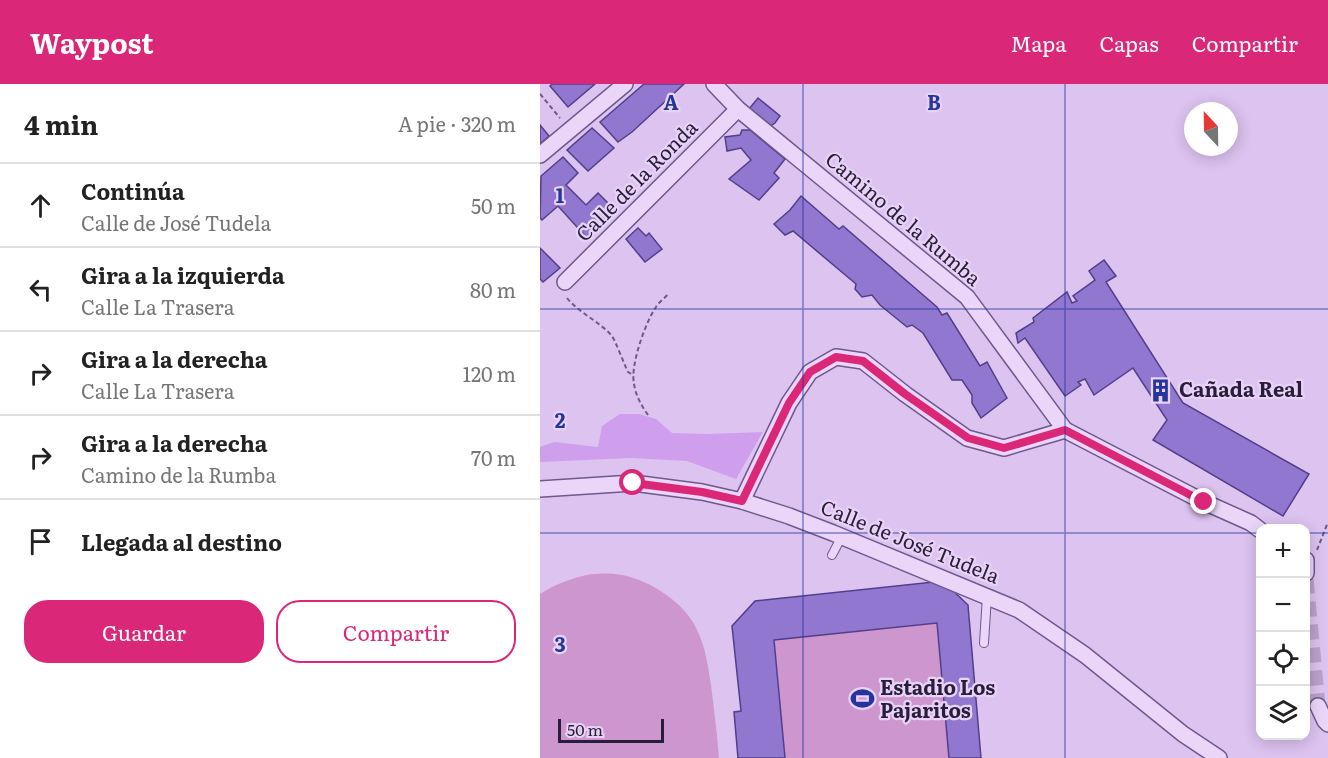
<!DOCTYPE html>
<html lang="es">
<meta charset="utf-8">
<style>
body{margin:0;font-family:Literata,serif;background:#f6f6f6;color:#222}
.controls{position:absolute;right:18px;bottom:18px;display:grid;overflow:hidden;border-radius:12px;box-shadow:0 3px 15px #0003}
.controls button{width:54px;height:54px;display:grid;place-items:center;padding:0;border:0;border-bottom:2px solid #e0e0e0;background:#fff;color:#222;font:30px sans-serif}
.compass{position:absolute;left:644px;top:18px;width:54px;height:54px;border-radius:50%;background:#fff;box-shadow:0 3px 15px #0003;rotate:338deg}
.scale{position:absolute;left:18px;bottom:15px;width:106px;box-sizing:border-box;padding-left:6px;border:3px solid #281d3a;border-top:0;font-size:16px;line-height:21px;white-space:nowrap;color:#281d3a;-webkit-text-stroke:4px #e8d3f7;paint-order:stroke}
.stop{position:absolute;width:18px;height:18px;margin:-14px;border:4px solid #db2777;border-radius:50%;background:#fff}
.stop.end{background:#db2777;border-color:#fff;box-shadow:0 2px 6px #0008}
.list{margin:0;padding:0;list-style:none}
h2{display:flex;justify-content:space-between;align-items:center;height:78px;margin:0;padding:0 24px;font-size:26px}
h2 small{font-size:20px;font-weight:400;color:#767676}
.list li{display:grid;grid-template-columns:39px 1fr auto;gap:18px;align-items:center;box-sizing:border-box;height:84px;padding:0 24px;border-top:2px solid #e0e0e0}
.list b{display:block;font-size:22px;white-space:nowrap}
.list p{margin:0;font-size:20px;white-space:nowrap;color:#767676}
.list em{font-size:20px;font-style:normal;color:#767676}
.actions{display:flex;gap:12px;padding:18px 24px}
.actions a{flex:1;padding:14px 0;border:2px solid #db2777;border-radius:24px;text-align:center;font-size:21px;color:#db2777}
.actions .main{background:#db2777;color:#fff}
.icon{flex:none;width:33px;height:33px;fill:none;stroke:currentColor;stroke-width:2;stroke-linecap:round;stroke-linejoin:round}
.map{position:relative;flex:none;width:788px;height:674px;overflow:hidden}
header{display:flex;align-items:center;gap:36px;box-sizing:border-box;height:84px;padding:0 30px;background:#db2777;color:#fff}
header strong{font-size:28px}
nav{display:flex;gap:33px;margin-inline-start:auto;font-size:21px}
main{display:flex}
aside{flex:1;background:#fff}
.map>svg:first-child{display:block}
.green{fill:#ce96ce}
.sand{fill:#cf9fed}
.building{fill:#9177cf;stroke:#533e8b;stroke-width:1.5}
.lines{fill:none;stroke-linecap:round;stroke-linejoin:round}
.minor-tunnel{stroke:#b9a2cc;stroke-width:15;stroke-dasharray:15 8;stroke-linecap:butt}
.service-casing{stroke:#6d598b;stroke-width:10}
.minor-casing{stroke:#6d598b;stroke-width:18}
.path{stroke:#6d598b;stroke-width:2;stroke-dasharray:4.5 3;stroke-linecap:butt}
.service{stroke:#ebd6fa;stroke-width:8}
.minor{stroke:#ebd6fa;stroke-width:15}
.route{stroke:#db2777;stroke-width:8}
.grid{fill:none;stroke:#26359c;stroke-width:1.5;stroke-opacity:0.55}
.labels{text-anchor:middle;stroke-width:4.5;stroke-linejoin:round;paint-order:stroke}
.street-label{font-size:20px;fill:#281d3a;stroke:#e8d3f7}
.poi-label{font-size:20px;font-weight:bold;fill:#281d3a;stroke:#e8d3f7;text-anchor:start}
.grid-label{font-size:20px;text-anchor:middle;font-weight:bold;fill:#26359c;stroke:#e8d3f7;stroke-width:4.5;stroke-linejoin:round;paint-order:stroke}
</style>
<header>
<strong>Waypost</strong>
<nav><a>Mapa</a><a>Capas</a><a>Compartir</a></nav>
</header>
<main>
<aside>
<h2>4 min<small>A pie · 320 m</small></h2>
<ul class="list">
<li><svg class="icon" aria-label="ahead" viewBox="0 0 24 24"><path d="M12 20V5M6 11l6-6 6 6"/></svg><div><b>Continúa</b><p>Calle de José Tudela</p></div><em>50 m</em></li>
<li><svg class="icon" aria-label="left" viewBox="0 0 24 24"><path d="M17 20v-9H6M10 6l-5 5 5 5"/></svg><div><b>Gira a la izquierda</b><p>Calle La Trasera</p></div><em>80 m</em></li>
<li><svg class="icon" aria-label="right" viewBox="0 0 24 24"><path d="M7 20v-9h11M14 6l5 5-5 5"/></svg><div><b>Gira a la derecha</b><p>Calle La Trasera</p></div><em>120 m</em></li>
<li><svg class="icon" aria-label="right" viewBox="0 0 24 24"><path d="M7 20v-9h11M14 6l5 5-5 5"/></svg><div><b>Gira a la derecha</b><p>Camino de la Rumba</p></div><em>70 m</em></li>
<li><svg class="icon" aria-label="arrive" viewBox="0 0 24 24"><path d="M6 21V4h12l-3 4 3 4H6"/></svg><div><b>Llegada al destino</b></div></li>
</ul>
<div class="actions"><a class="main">Guardar</a><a>Compartir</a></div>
</aside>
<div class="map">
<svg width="788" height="674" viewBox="0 0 788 674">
<rect width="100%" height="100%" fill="#ddc3f0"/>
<g class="green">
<path d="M52,490C59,490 67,489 75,490C106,493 146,518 158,548C166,565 168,583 171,601C174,625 177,649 179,674H0V510C17,499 32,494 52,490Z"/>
<path d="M397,539L409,674H245L234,556Z"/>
</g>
<path class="sand" d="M80,330H99L116,335L132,349L168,350L223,348L196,395L147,377L91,374L0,378V363L14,358L58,363L62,342Z"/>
<g class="building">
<path d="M12,0H55L28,23L10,2Z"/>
<path d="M104,0H144L92,48L78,58L60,38Z"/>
<path d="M218,14L240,32L235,39L229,43L209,25Z"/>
<path d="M0,41L9,52L0,60Z"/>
<path d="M52,44L74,64L48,87L27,66Z"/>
<path d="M202,46H210L245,75L234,89L239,94L219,116L189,95L211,76L201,64L187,67L185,53L200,51Z"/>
<path d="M23,73L38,89L26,101L46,121L58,109L75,126L46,153L18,122L2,136L0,134L1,92Z"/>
<path d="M261,112L299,145L303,142L397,223L402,231L407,229L440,282L447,278L467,314L441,334L432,319V311L422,296H412L383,249L372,241L367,243L340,221L332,211L322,213L315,205L316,200L253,147L245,151L234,140L250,126Z"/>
<path d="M98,144L106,152L109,149L122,165L105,178L86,155Z"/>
<path d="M0,164L20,184L3,198L0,195Z"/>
<path d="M564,176L576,192L566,198L643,319L769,390L743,432L613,356L627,336L593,284L554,311L545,295L538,298L541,301L525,312L485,254L478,259L476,249L494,238L493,234L527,208L532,219L537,217L533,212L555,196L549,187Z"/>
<path d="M403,497L428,521L441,674H409L397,539L234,556L245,674H198L194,628L201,627L192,542L215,517Z"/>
</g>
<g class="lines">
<path class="minor-tunnel" d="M766,495L778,622"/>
<defs>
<g id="service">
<path d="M292,471L302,452"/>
<path d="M444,559L447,512"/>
</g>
<g id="minor">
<path d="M174,0L198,25L427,213L525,346L664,418L711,439L720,446"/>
<path d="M0,71L85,0"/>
<path d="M25,198L198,25"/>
<path d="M0,405L93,399L162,408L202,417L249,432L293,449L479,526L545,571L643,650L679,674"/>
<path d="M202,417L249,319L270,288L296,273L323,277L365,310L427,354L464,364L525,346"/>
<path d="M766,476V489"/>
<path d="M778,622L785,637L788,640"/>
</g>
</defs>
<use href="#service" class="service-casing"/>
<use href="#minor" class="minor-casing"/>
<g class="path">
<path d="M0,10L20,34"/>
<path d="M27,214C39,229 59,237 72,252C76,258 84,280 88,288L93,291"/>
<path d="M108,331C101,321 96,312 94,300C90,282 105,239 116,223C119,218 125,214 129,209"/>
<path d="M777,466L788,438"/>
</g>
<use href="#service" class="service"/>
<use href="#minor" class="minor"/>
</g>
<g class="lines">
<path class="route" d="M93,399L162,408L202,417L249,319L270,288L296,273L323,277L365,310L428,354L464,364L525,346L664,418"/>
</g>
<path class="grid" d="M263,0V674M525,0V674M0,225H788M0,449H720M766,449H788"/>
<defs>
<symbol id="building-bare" viewBox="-9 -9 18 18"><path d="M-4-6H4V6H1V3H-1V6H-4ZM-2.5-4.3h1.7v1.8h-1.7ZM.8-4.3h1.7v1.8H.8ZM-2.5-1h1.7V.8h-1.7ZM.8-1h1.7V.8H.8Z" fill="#26359c" stroke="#e8d3f7" stroke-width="2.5" paint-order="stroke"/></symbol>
<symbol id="stadium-bare" viewBox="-9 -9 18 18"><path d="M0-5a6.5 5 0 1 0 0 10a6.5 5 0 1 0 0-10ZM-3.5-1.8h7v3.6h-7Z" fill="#26359c" stroke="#e8d3f7" stroke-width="2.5" paint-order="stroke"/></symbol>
</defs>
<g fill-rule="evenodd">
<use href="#building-bare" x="604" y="290" width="33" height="33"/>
<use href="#stadium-bare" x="306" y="598" width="33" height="33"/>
</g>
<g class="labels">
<g class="street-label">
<text transform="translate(97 97) rotate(-45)" y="7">Calle de la Ronda</text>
<text transform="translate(363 135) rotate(40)" y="7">Camino de la Rumba</text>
<text transform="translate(370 458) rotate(22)" y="7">Calle de José Tudela</text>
</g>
<g class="poi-label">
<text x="639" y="313">Cañada Real</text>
<text x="340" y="611">Estadio Los<tspan x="340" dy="23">Pajaritos</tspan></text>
</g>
</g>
<g class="grid-label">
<text x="131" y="26">A</text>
<text x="394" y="26">B</text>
<text x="20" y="119">1</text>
<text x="20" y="344">2</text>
<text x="20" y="568">3</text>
</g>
</svg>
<div class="controls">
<button>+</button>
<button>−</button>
<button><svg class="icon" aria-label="locate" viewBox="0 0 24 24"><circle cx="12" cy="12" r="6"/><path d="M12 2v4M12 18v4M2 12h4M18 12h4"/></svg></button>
<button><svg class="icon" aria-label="layers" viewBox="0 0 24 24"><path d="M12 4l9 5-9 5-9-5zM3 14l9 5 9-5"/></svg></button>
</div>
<svg class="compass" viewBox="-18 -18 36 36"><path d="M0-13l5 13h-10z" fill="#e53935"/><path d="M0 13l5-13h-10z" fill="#767676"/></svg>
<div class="scale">50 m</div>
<div class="stop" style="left:93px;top:399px"></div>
<div class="stop end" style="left:664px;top:418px"></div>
</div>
</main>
